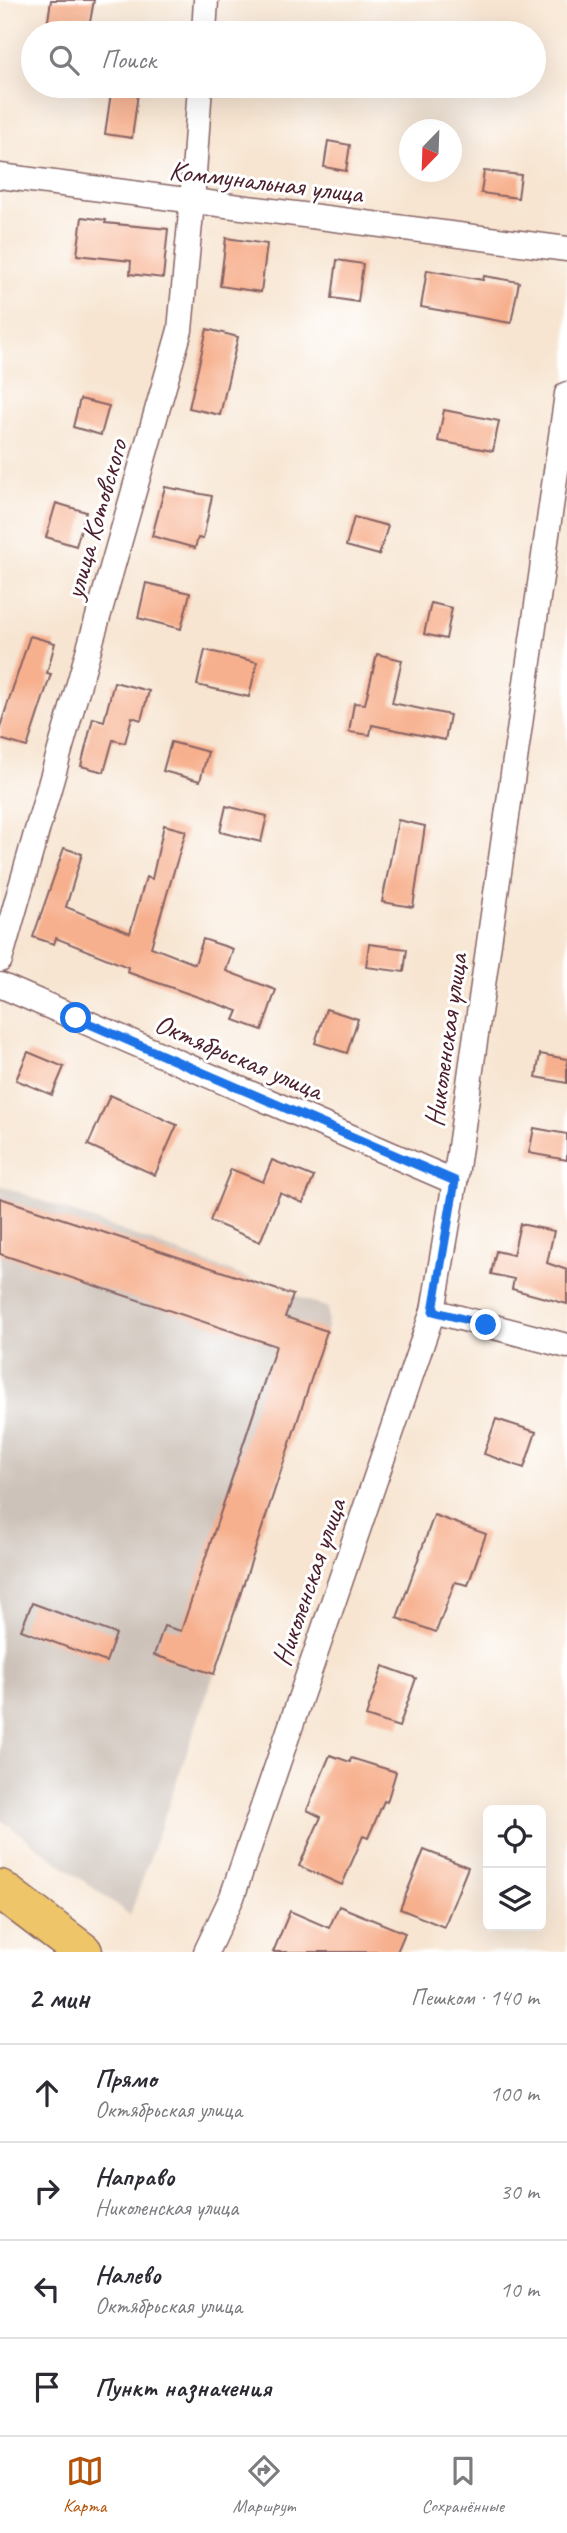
<!DOCTYPE html>
<html lang="ru">
<meta charset="utf-8">
<style>
body{margin:0;font-family:Caveat,sans-serif;background:#f2f2f3;color:#2b2b33}
.controls{position:absolute;right:21px;bottom:21px;display:grid;overflow:hidden;border-radius:10px;box-shadow:0 7px 28px #0002}
.controls button{width:63px;height:63px;display:grid;place-items:center;padding:0;border:0;border-bottom:2px solid #e1e1e2;background:#fff;color:#2b2b33;font:35px sans-serif}
.compass{position:absolute;left:399px;top:119px;width:63px;height:63px;border-radius:50%;background:#fff;box-shadow:0 7px 28px #0002;rotate:203deg}
.stop{position:absolute;width:21px;height:21px;margin:-16px;border:5px solid #1a73e8;border-radius:50%;background:#fff}
.stop.end{background:#1a73e8;border-color:#fff;box-shadow:0 2px 7px #0008}
.list{margin:0;padding:0;list-style:none}
h2{display:flex;justify-content:space-between;align-items:center;height:91px;margin:0;padding:0 28px;font-size:30px}
h2 small{font-size:23px;font-weight:400;color:#7c7c81}
.list li{display:grid;grid-template-columns:46px 1fr auto;gap:21px;align-items:center;box-sizing:border-box;height:98px;padding:0 28px;border-top:2px solid #e1e1e2}
.list b{display:block;font-size:26px;white-space:nowrap}
.list p{margin:0;font-size:23px;white-space:nowrap;color:#7c7c81}
.list em{font-size:23px;font-style:normal;color:#7c7c81}
.icon{flex:none;width:38px;height:38px;fill:none;stroke:currentColor;stroke-width:2;stroke-linecap:round;stroke-linejoin:round}
.map{position:relative;flex:none;width:567px;height:1952px;overflow:hidden}
.search{position:absolute;background:#fff;box-shadow:0 7px 28px #0002;left:21px;right:21px;top:21px;height:77px;display:flex;align-items:center;gap:18px;box-sizing:border-box;padding:0 24px;border-radius:38px;color:#7c7c81;font-size:26px}
.sheet{height:483px;background:#fff}
nav{display:flex;justify-content:space-around;align-items:center;box-sizing:border-box;height:98px;border-top:2px solid #e1e1e2;background:#fff;font-size:19px;color:#7c7c81}
nav a{display:grid;justify-items:center;gap:4px}
nav .on{color:#b45309}
.map>svg:first-child{display:block}
.industrial{fill:#cdc2b9}
.building{fill:#f7b08e}
.lines{fill:none;stroke-linecap:round;stroke-linejoin:round}
.minor-casing{stroke:#876465;stroke-width:27}
.primary-casing{stroke:#876465;stroke-width:41}
.minor{stroke:#fff;stroke-width:24}
.primary{stroke:#eec569;stroke-width:38}
.route{stroke:#1a73e8;stroke-width:9}
.labels{text-anchor:middle;stroke-width:6;stroke-linejoin:round;paint-order:stroke}
.street-label{font-size:28px;fill:#4a1f2b;stroke:#fff}
</style>
<div class="map">
<svg width="567" height="1952" viewBox="0 0 567 1952">
<rect width="100%" height="100%" fill="#fff"/>
<filter id="ink" filterUnits="userSpaceOnUse"><feTurbulence type="fractalNoise" baseFrequency=".0143" numOctaves="2"/><feDisplacementMap in="SourceGraphic" scale="14" xChannelSelector="R" yChannelSelector="G"/><feConvolveMatrix kernelMatrix="1 2 1 2 8 2 1 2 1" color-interpolation-filters="sRGB"/></filter>
<filter id="wash" filterUnits="userSpaceOnUse"><feTurbulence type="fractalNoise" baseFrequency=".00686" numOctaves="4" result="noise"/><feDisplacementMap in="SourceGraphic" scale="28" xChannelSelector="R" yChannelSelector="G"/><feGaussianBlur stdDeviation="1.57" result="paint"/><feColorMatrix in="noise" values="0 0 0 0 0 0 0 0 0 0 0 0 0 0 0 0 0 1.4 0 .05"/><feComposite in="paint" operator="in"/></filter>
<g filter="url(#wash)">
<rect width="100%" height="100%" fill="#f7e5d1"/>
<path class="industrial" d="M0,1185L328,1308L327,1331L214,1674L130,1915L0,1819Z"/>
<g id="blocks">
<g class="building">
<path d="M51,0H94L88,33L47,27Z"/>
<path d="M112,86H139L132,138L105,134Z"/>
<path d="M328,141L350,145L346,171L324,167Z"/>
<path d="M484,171L521,175L518,198L481,193Z"/>
<path d="M82,217L106,220L105,223L168,229L163,278L130,274L131,261L77,255Z"/>
<path d="M226,238L267,244L261,292L220,286Z"/>
<path d="M337,260L363,264L358,302L332,298Z"/>
<path d="M427,270L483,280L484,276L519,282L511,323L421,307Z"/>
<path d="M207,329L238,337L220,415L189,408Z"/>
<path d="M80,399L109,406L101,435L73,427Z"/>
<path d="M444,410L499,421L493,451L438,441Z"/>
<path d="M165,487L212,496L203,539L198,538L195,548L152,536Z"/>
<path d="M56,503L86,512L76,546L46,537Z"/>
<path d="M354,517L388,526L379,555L346,546Z"/>
<path d="M146,583L190,593L181,629L138,618Z"/>
<path d="M431,603L452,608L446,639L424,634Z"/>
<path d="M30,636L55,643L47,673L51,674L27,747L0,739V727Z"/>
<path d="M205,650L257,662L249,697L197,685Z"/>
<path d="M377,654L402,660L392,703L450,715L445,740L372,725L370,735L349,732L354,703L365,704Z"/>
<path d="M114,682L149,691L141,720L132,717L125,743L113,740L104,772L81,766L93,718L104,721Z"/>
<path d="M171,742L208,752L200,781L163,771Z"/>
<path d="M226,806L267,816L261,842L220,832Z"/>
<path d="M398,820L425,826L413,907L382,902Z"/>
<path d="M164,825L186,831L151,947L195,964L203,939L233,949L226,971L276,990L262,1030L234,1020L238,1011L127,972L128,967L56,938L54,944L33,937L64,848L82,854L66,907L130,933L146,877L152,879Z"/>
<path d="M369,944L407,949L404,972L366,967Z"/>
<path d="M326,1009L358,1019L347,1053L315,1043Z"/>
<path d="M28,1052L64,1067L52,1095L16,1080Z"/>
<path d="M540,1054L567,1059V1083L536,1077Z"/>
<path d="M110,1095L177,1125L155,1175L88,1145Z"/>
<path d="M534,1128L567,1134V1160L529,1153Z"/>
<path d="M272,1160L314,1177L303,1203L280,1193L260,1242L210,1221L231,1169L263,1182Z"/>
<path d="M0,1198L293,1295L285,1317L327,1331L214,1674L154,1655L164,1626L181,1631L276,1346L0,1254Z"/>
<path d="M520,1224L554,1231L547,1263L567,1270V1304L512,1289L514,1279L491,1274L496,1251L513,1255Z"/>
<path d="M496,1419L536,1432L524,1468L484,1454Z"/>
<path d="M434,1515L486,1534L468,1585L455,1582L436,1632L397,1618Z"/>
<path d="M32,1603L116,1634L106,1662L21,1630Z"/>
<path d="M383,1666L416,1678L399,1727L366,1716Z"/>
<path d="M330,1755L350,1762L351,1758L396,1772L387,1802L384,1801L368,1838L363,1836L342,1885L299,1866L321,1817L307,1810Z"/>
<path d="M424,1850L468,1867L444,1927L400,1909Z"/>
<path d="M339,1906L405,1933L397,1952H273L290,1911L329,1928Z"/>
</g>
</g>
</g>
<g filter="url(#ink)">
<use href="#blocks" fill-opacity="0" stroke="#876465" stroke-width="2"/>
<g class="lines">
<defs>
<g id="minor">
<path d="M204,33L206,0"/>
<path d="M0,176L567,249"/>
<path d="M0,960L180,330L192,202L200,86"/>
<path d="M0,985L455,1182"/>
<path d="M433,1311L567,1346"/>
<path d="M206,1952L232,1897L433,1311L455,1182L567,394"/>
</g>
<path id="primary" d="M0,1889L83,1952"/>
</defs>
<use href="#minor" class="minor-casing"/>
<use href="#primary" class="primary-casing"/>
<use href="#minor" class="minor"/>
<use href="#primary" class="primary"/>
</g>
</g>
<g class="lines" filter="url(#ink)">
<path class="route" d="M76,1018L455,1181L433,1311L486,1325"/>
</g>
<g class="labels">
<g class="street-label">
<text transform="translate(266 181) rotate(7)" y="10">Коммунальная улица</text>
<text transform="translate(95 519) rotate(-74)" y="10">улица Котовского</text>
<text transform="translate(445 1040) rotate(-82)" y="10">Николенская улица</text>
<text transform="translate(239 1056) rotate(23)" y="10">Октябрьская улица</text>
<text transform="translate(308 1582) rotate(-71)" y="10">Николенская улица</text>
</g>
</g>
</svg>
<div class="controls">
<button><svg class="icon" aria-label="locate" viewBox="0 0 24 24"><circle cx="12" cy="12" r="6"/><path d="M12 2v4M12 18v4M2 12h4M18 12h4"/></svg></button>
<button><svg class="icon" aria-label="layers" viewBox="0 0 24 24"><path d="M12 4l9 5-9 5-9-5zM3 14l9 5 9-5"/></svg></button>
</div>
<svg class="compass" viewBox="-18 -18 36 36"><path d="M0-13l5 13h-10z" fill="#e53935"/><path d="M0 13l5-13h-10z" fill="#7c7c81"/></svg>
<div class="stop" style="left:76px;top:1018px"></div>
<div class="stop end" style="left:486px;top:1325px"></div>
<div class="search"><svg class="icon" aria-label="search" viewBox="0 0 24 24"><circle cx="10" cy="10" r="6"/><path d="M15 15l6 6"/></svg>Поиск</div>
</div>
<section class="sheet">
<h2>2 мин<small>Пешком · 140 m</small></h2>
<ul class="list">
<li><svg class="icon" aria-label="ahead" viewBox="0 0 24 24"><path d="M12 20V5M6 11l6-6 6 6"/></svg><div><b>Прямо</b><p>Октябрьская улица</p></div><em>100 m</em></li>
<li><svg class="icon" aria-label="right" viewBox="0 0 24 24"><path d="M7 20v-9h11M14 6l5 5-5 5"/></svg><div><b>Направо</b><p>Николенская улица</p></div><em>30 m</em></li>
<li><svg class="icon" aria-label="left" viewBox="0 0 24 24"><path d="M17 20v-9H6M10 6l-5 5 5 5"/></svg><div><b>Налево</b><p>Октябрьская улица</p></div><em>10 m</em></li>
<li><svg class="icon" aria-label="arrive" viewBox="0 0 24 24"><path d="M6 21V4h12l-3 4 3 4H6"/></svg><div><b>Пункт назначения</b></div></li>
</ul>
</section>
<nav>
<a class="on"><svg class="icon" aria-label="map" viewBox="0 0 24 24"><path d="M3 6l6-2 6 2 6-2v14l-6 2-6-2-6 2zM9 4v14M15 6v14"/></svg>Карта</a>
<a><svg class="icon" aria-label="directions" viewBox="0 0 24 24"><path d="M12 3l9 9-9 9-9-9zM9 14v-3h6M13 9l2 2-2 2"/></svg>Маршрут</a>
<a><svg class="icon" aria-label="saved" viewBox="0 0 24 24"><path d="M7 4h10v16l-5-4-5 4z"/></svg>Сохранённые</a>
</nav>
